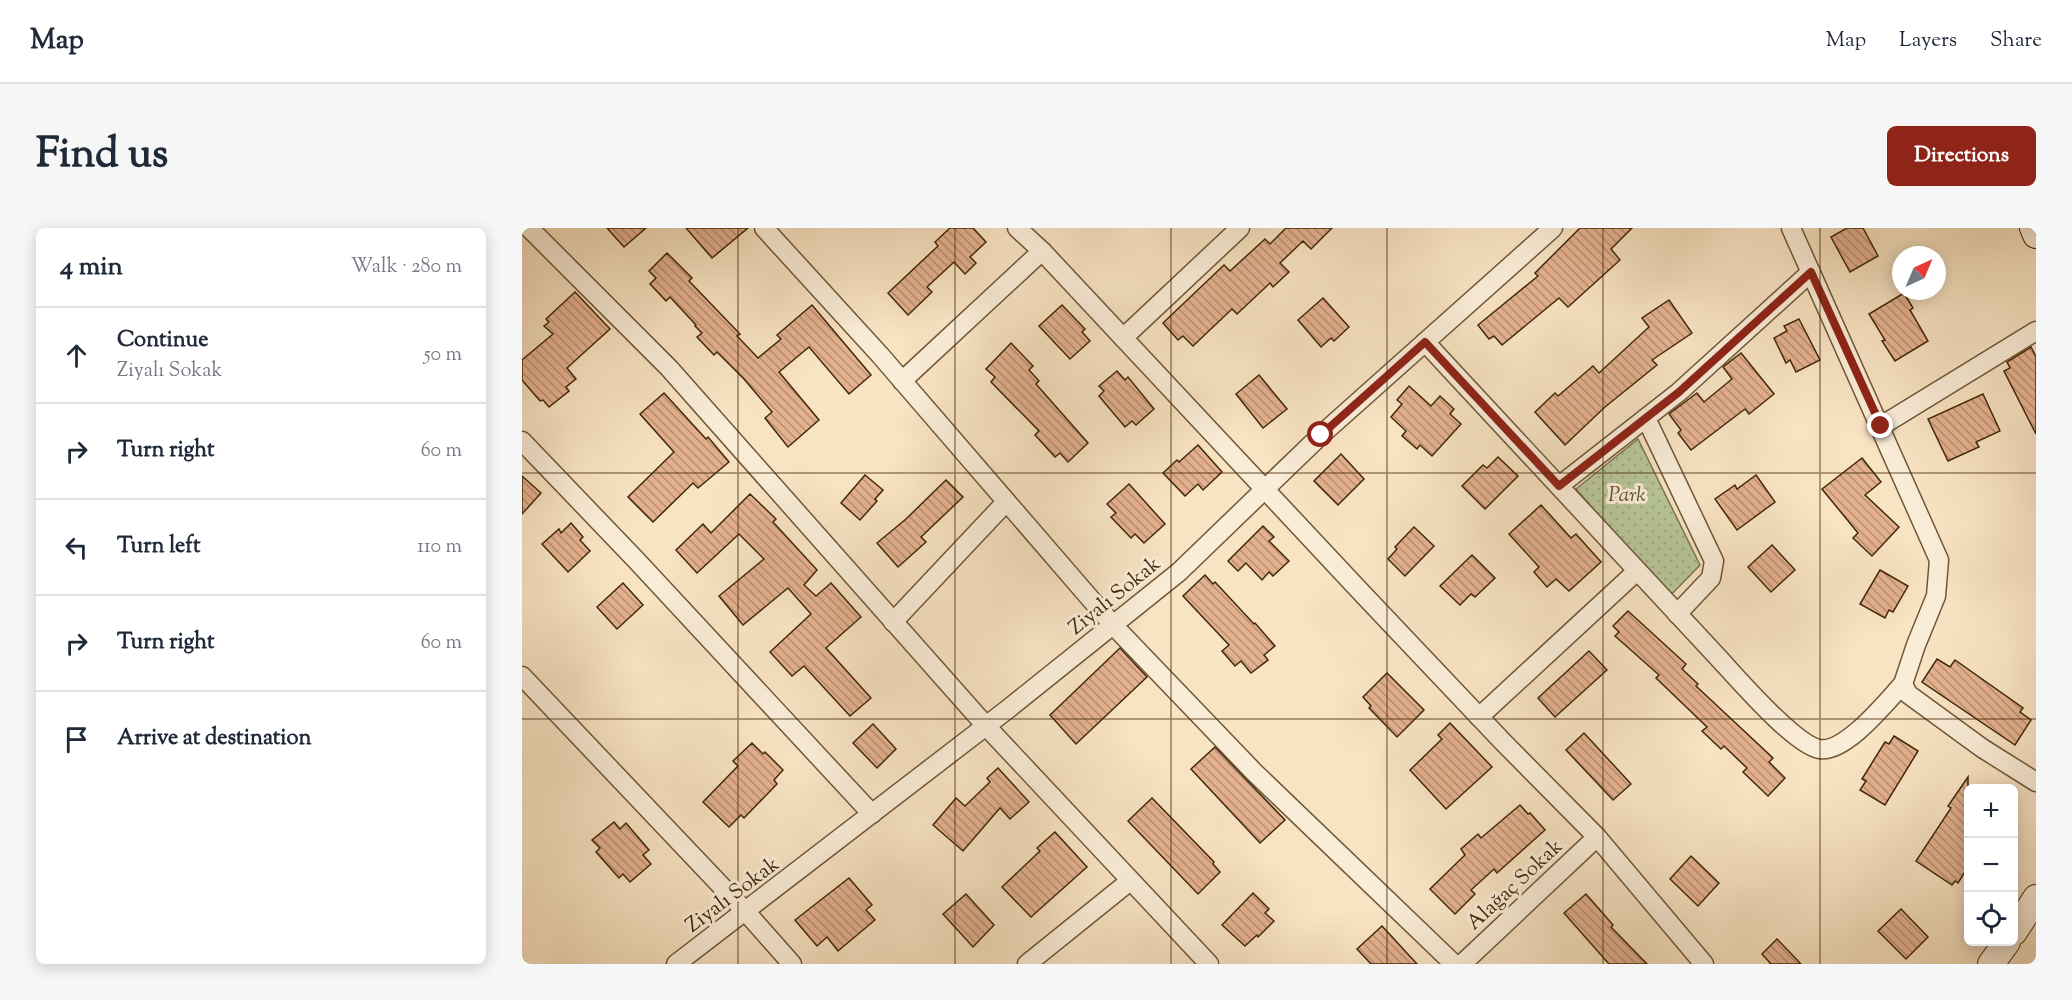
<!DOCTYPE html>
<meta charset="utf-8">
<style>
body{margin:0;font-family:"Sorts Mill Goudy",serif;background:#f6f6f7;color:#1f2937}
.controls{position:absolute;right:18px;bottom:18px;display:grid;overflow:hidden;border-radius:9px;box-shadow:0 3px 15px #0003}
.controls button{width:54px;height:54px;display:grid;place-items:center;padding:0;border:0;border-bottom:2px solid #e0e1e3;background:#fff;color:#1f2937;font:30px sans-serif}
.compass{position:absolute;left:1370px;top:18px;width:54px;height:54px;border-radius:50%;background:#fff;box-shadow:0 3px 15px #0003;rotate:44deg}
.stop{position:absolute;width:18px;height:18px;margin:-14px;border:4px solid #8f2418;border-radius:50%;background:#fff}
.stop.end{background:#8f2418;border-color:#fff;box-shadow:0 2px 6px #0008}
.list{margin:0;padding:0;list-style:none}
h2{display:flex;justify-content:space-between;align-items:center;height:78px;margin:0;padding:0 24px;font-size:26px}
h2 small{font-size:20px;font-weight:400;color:#747a83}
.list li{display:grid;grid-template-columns:39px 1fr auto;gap:18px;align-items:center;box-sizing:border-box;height:96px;padding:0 24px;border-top:2px solid #e0e1e3}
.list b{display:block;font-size:22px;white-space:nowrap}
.list p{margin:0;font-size:20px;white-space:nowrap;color:#747a83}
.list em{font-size:20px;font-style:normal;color:#747a83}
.icon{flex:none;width:33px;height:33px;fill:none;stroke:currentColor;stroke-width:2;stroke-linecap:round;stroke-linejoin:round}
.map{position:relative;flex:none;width:1514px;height:736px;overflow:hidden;border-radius:9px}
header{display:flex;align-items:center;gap:36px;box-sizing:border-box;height:84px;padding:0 30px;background:#fff;border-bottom:2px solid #e0e1e3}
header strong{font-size:28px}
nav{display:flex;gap:33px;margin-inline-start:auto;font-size:21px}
.intro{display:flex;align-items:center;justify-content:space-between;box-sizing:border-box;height:144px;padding:0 36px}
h1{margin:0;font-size:42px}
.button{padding:15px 27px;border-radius:9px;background:#8f2418;color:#fff;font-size:21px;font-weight:700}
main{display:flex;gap:36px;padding:0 36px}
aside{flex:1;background:#fff;border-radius:9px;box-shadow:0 3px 15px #0003}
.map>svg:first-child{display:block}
.park{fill:url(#park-dots);stroke:#7c7650;stroke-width:1.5}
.building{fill:url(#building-back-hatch);stroke:#412808;stroke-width:1.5}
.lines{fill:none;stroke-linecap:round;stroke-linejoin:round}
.street-casing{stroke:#6f5737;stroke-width:21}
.secondary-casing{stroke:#412808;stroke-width:28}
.street{stroke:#faedd8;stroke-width:18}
.secondary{stroke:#faedd8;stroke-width:26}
.route{stroke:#8f2418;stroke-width:8}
.grid{fill:none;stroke:#412808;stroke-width:1.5;stroke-opacity:0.55}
.labels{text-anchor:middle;stroke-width:6;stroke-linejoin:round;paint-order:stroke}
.park-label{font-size:21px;font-style:italic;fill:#5e4f2c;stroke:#faedd8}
.street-label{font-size:21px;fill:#412808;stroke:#faedd8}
</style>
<header>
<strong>Map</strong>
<nav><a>Map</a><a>Layers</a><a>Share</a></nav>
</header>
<div class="intro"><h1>Find us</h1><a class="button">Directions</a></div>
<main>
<aside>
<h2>4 min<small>Walk · 280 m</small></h2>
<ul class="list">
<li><svg class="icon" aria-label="ahead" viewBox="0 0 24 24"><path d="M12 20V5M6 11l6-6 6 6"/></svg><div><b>Continue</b><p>Ziyalı Sokak</p></div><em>50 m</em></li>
<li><svg class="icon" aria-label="right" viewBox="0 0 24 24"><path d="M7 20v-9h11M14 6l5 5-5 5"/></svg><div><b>Turn right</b></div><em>60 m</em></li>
<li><svg class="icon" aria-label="left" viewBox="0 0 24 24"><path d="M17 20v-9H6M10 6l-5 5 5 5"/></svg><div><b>Turn left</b></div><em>110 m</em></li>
<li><svg class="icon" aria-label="right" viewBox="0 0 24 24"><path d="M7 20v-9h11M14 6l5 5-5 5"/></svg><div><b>Turn right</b></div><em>60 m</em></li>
<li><svg class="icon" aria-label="arrive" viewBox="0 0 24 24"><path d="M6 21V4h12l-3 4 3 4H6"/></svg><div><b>Arrive at destination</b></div></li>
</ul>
</aside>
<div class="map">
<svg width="1514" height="736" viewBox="0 0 1514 736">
<defs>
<pattern id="park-dots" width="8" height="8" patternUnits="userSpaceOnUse" patternTransform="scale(1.5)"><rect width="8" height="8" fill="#b7c598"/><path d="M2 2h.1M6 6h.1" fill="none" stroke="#9fa982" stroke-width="1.8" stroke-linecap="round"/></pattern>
<pattern id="building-back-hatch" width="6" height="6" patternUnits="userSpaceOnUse" patternTransform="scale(1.5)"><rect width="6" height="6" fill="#e4b190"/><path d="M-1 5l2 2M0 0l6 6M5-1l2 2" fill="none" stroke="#ba9074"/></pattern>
</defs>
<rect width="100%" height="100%" fill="#f8e3c3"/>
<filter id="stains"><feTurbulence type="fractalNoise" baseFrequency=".00333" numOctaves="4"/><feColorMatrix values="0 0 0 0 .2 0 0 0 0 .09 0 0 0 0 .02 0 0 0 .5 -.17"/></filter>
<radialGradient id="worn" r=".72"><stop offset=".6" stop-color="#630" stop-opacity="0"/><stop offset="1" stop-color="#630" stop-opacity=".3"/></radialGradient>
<path class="park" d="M1116,211L1178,337L1147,369L1054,261Z"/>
<g class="building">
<path d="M85,0H124L102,19Z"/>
<path d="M164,0H226L190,30Z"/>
<path d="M428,0H451L464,14L448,29L454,35L443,46L432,34L405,59L410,64L386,87L366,65L416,18L413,14Z"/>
<path d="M764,0H810L789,21L781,13L758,35L767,44L751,59L748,55L715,86L710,81L671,118L661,108L656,112L641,95L702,37L708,43L743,11L748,16Z"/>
<path d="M1058,0H1110L1089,21L1098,32L1046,79L1037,70L980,117L972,108L967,111L956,97L1016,48L1013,45Z"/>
<path d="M1325,0H1341L1356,28L1328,44L1309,9Z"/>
<path d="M145,25L170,50L167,53L218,106L215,108L236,130L259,111L255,107L290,77L349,147L327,166L287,119L257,144L297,192L266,219L243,190L250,184L222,151L195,124L192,127L175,109L180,105L173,98L174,97L148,69L144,73L128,56L134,50L127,43Z"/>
<path d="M53,64L88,101L45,140L54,151L44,159L47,163L27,179L21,172L18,173L0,152V132L31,106L22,98L27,94L24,91Z"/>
<path d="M1382,65L1391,80L1388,82L1406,113L1373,133L1360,113L1363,112L1347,86Z"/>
<path d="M801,70L827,99L812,113L809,110L799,119L776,92Z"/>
<path d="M1147,72L1170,105L1130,132L1135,137L1083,179L1043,217L1013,184L1033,165L1036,168L1071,138L1077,145L1127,99L1120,90Z"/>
<path d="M540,77L563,101L560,104L568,113L548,131L517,98Z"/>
<path d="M1277,91L1298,132L1274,144L1268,132L1264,135L1252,110L1265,103L1262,98Z"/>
<path d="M489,115L511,138L507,142L517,153L514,156L566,215L546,234L538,225L533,229L513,207L517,203L469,154L473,149L464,141Z"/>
<path d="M1509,119L1514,129V206L1482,143L1488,140L1485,134Z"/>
<path d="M1219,125L1252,166L1227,186L1223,181L1169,222L1156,205L1159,202L1147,186L1175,165L1182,174L1210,151L1201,139Z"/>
<path d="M595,143L603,152L606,149L632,181L614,197L610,193L603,199L577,168L582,163L577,158Z"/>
<path d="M737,147L765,181L741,200L714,166Z"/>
<path d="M887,158L909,178L918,168L932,181L928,186L939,196L910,228L898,217L895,221L880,208L884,203L869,189L880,176L875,172Z"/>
<path d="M142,165L184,211L186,209L207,234L176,260L171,255L131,294L106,269L152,224L118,186Z"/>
<path d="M1461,166L1478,203L1454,214L1457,219L1426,233L1406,191Z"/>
<path d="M676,217L700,244L681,262L676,256L663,268L641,245L655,232L657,234Z"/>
<path d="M819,226L842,251L816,277L792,253Z"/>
<path d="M976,229L996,248L963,281L940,258L961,237L965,240Z"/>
<path d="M1340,230L1359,254L1343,267L1377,299L1350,328L1331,310L1336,305L1300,261Z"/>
<path d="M343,247L361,262L353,271L355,273L338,292L319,275Z"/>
<path d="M1234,247L1253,274L1215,302L1193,271L1213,257L1215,261Z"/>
<path d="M0,248L19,265L0,286Z"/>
<path d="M424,252L441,269L399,309L404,314L376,339L355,315L384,291Z"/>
<path d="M607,256L643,296L622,315L613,306L609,310L589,289L594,285L585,276Z"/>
<path d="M228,266L254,291L251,294L295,342L282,357L294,368L309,355L339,389L304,420L349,470L328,488L282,438L270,448L248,424L289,386L266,360L221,397L197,368L242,331L217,306L175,345L154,322L181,296L189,305Z"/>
<path d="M1019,277L1049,310L1054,306L1079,334L1047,363L1034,351L1025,359L1012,344L1017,339L987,306Z"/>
<path d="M49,295L61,309L58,312L68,323L46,344L20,316L37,301L39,305Z"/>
<path d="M741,298L752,309L747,313L767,333L751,348L747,344L740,352L724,335L716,343L706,333Z"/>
<path d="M892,299L912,318L883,348L866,331L875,321L873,319Z"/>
<path d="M1250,317L1273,342L1249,364L1226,339Z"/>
<path d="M950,327L973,350L953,369L949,366L938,377L918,358Z"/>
<path d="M1358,342L1386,358L1371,384L1367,382L1363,390L1338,376Z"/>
<path d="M683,347L691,356L693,354L732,396L733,395L753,418L742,427L746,432L729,445L719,433L713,438L700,423L707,417L661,368Z"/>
<path d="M101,355L121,377L95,401L75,379Z"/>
<path d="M1106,383L1164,436L1160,441L1176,456L1174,458L1251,530L1247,534L1263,550L1246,568L1221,544L1225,540L1202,518L1199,521L1180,503L1185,499L1134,450L1137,447L1093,408L1097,404L1091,398Z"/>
<path d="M598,420L625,449L554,516L528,487Z"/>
<path d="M1067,423L1085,442L1033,489L1016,470Z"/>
<path d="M1415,431L1428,439L1433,432L1501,480L1498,484L1509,492L1493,517L1400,454Z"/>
<path d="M865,445L902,482L875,509L847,480L849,478L841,469Z"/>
<path d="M928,495L970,539L924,581L888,542L920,511L916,507Z"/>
<path d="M351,496L374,521L355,540L331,515Z"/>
<path d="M1062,505L1109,556L1091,572L1044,522Z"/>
<path d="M1372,508L1396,523L1363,577L1338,562L1344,553L1340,551L1363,514L1367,516Z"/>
<path d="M230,515L241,526L243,524L261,542L252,552L255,556L222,590L219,587L207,599L181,574L216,538L211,533Z"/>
<path d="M693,519L763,592L738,615L669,541Z"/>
<path d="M476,540L507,574L488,591L478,580L441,623L411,597L434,570L443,578L468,554L465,550Z"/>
<path d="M1446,549V639L1436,655L1433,653L1430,657L1394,633L1429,580L1426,578Z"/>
<path d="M630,570L692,634L691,636L698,644L676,666L606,593Z"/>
<path d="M998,577L1006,586L1008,585L1023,602L975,645L972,641L949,662L953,666L933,686L908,661L943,627L939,621L956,606L959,610Z"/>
<path d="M92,594L98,601L104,595L127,622L121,627L129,636L108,654L101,646L97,650L74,624L78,620L70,612Z"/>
<path d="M533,604L565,639L509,689L480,659L518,623L515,620Z"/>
<path d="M1169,628L1197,655L1176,678L1148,651Z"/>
<path d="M327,650L350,677L344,682L353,692L316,723L305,709L295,718L273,692Z"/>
<path d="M731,665L747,681L743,685L752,693L736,709L735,707L723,718L700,697Z"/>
<path d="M444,666L472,697L451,719L421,686Z"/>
<path d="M1064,666L1091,697L1089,699L1125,736H1087L1042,685Z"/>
<path d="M1379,681L1406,709L1384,731L1356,703Z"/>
<path d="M860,698L895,736H849L835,721Z"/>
<path d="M1255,711L1279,736H1249L1240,726Z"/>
</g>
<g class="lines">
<defs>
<g id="street">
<path d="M7,0L147,140L464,498L687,736"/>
<path d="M242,0L358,127L591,397L732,544L932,736"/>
<path d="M495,0L520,23L837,362L981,514L1075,609L1182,736"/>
<path d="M1269,0L1417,332L1414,368L1394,417L1381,456L1386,466L1460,520L1514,554"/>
<path d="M601,110L718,0"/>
<path d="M903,114C999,217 1094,321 1191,424C1211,445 1271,516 1297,521C1323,526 1365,473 1381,456"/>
<path d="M380,153L520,23"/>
<path d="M1124,190L1192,333L1189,350L1155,386"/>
<path d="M1359,198L1514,103"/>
<path d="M0,213L115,333L350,586"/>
<path d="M1037,258L1157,164L1289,44"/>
<path d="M371,394L484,274"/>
<path d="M0,448L224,684L270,736"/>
<path d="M957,489L1115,343"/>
<path d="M154,736L486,481L657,344L799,207L1031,0"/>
<path d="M505,736L608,653"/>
<path d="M940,736L1075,609"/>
</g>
<g id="secondary">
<path d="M1511,0L1514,7"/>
<path d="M1492,704L1514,670"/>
<path d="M1469,736L1485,714"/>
</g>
</defs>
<use href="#street" class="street-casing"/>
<use href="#secondary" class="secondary-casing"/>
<use href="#street" class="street"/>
<use href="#secondary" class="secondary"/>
</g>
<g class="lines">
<path class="route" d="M799,207L903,114L1037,258L1157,164L1289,44L1359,198"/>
</g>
<path class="grid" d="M216,0V736M433,0V736M649,0V736M865,0V736M1081,0V736M1298,0V736M0,245H1514M0,491H1514"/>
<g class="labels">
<g class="park-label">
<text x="1105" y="273">Park</text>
</g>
<g class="street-label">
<text transform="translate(592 367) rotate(-39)" y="7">Ziyalı Sokak</text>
<text transform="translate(992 656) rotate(-43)" y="7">Alağaç Sokak</text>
<text transform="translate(210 666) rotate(-37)" y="7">Ziyalı Sokak</text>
</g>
</g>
<rect width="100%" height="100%" filter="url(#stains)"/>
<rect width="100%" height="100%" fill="url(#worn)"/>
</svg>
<div class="controls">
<button>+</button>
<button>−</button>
<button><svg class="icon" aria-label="locate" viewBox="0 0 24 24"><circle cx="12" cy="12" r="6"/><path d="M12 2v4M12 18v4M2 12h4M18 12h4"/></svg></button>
</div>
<svg class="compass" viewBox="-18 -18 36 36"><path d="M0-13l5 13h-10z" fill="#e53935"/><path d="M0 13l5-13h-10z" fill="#747a83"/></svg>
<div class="stop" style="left:799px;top:207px"></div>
<div class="stop end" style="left:1359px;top:198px"></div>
</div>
</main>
